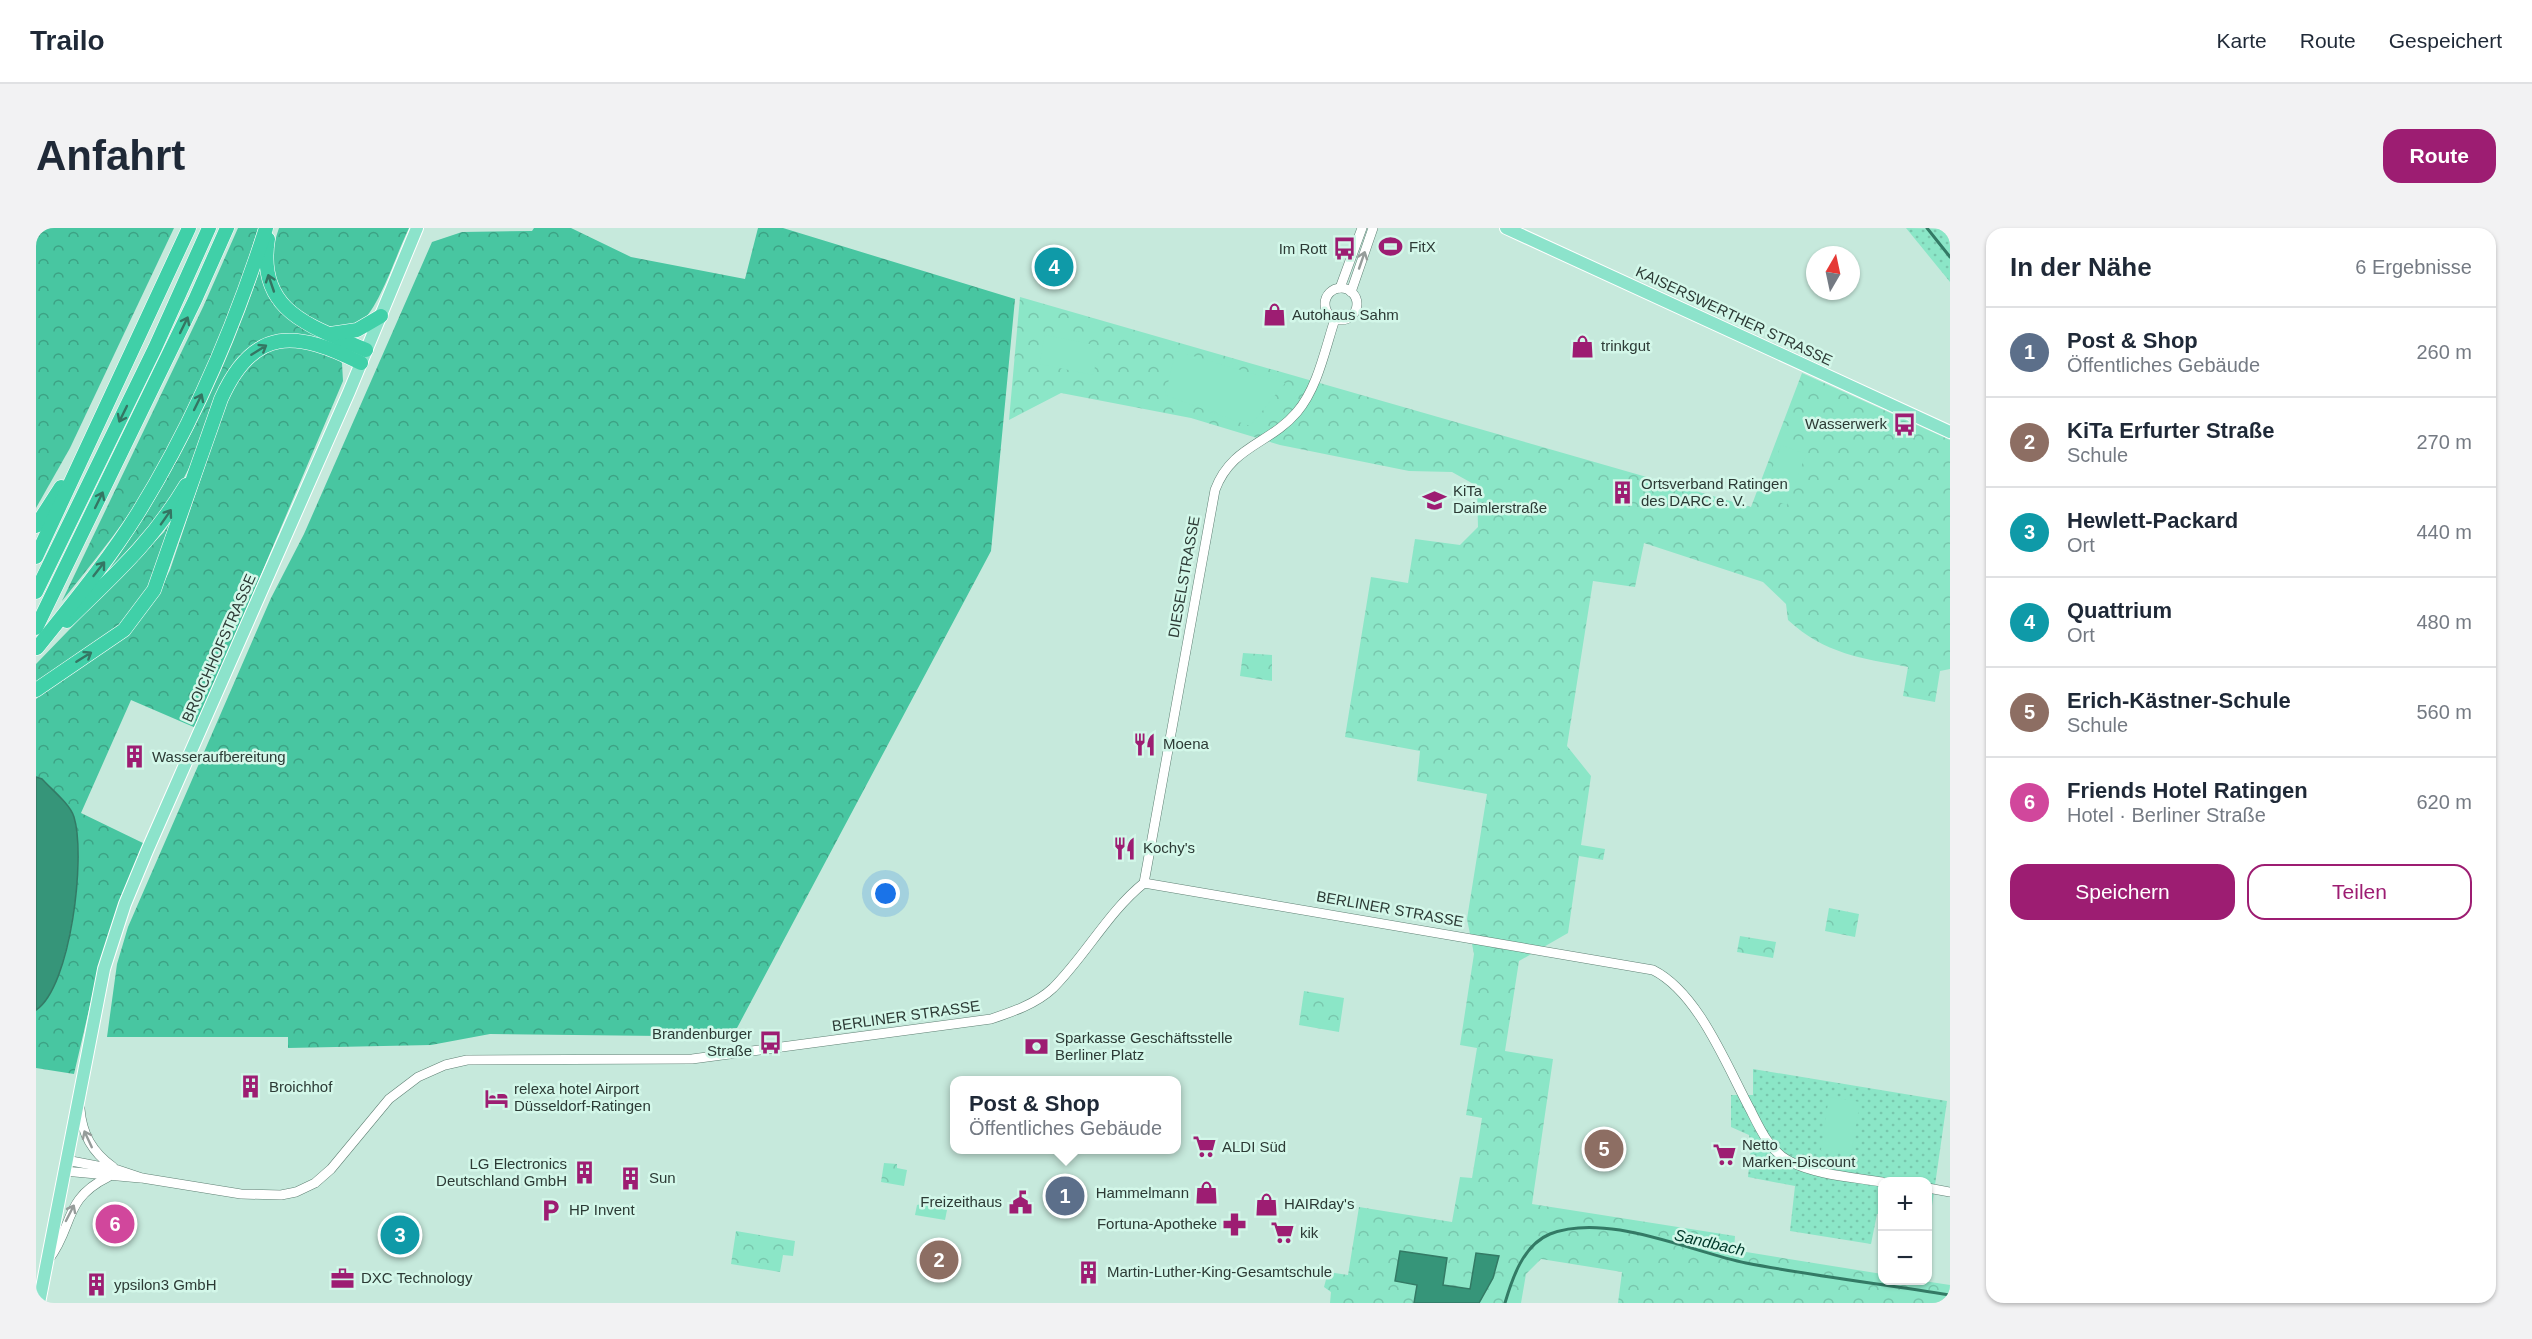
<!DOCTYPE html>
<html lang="de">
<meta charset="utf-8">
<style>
body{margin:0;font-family:Helvetica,sans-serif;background:#f2f2f3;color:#1f2937}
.controls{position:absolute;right:18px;bottom:18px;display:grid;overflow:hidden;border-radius:12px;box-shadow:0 2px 4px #0004}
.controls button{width:54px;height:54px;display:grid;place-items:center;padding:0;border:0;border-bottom:2px solid #e0e1e3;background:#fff;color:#1f2937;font:30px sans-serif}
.compass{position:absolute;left:1770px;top:18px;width:54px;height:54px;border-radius:50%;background:#fff;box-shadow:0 2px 4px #0004;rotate:9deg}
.you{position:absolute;left:850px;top:666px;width:21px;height:21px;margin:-15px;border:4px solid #fff;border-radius:50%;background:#1a73e8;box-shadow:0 0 0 9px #1a73e833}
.badge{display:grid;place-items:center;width:39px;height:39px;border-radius:50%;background:#9d1d72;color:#fff;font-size:20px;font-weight:700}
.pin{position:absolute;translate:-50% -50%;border:3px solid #fff;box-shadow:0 2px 6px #0006}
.popup{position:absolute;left:914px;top:848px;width:231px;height:78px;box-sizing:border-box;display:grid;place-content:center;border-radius:12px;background:#fff;filter:drop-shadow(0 2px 4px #0005);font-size:20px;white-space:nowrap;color:#747a83}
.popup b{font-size:22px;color:#1f2937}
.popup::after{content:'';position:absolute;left:50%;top:100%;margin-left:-12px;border:12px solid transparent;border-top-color:#fff}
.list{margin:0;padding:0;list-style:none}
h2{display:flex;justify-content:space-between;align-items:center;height:78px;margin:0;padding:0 24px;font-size:26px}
h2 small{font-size:20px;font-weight:400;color:#747a83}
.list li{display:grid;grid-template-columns:39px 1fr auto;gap:18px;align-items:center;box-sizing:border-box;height:90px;padding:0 24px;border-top:2px solid #e0e1e3}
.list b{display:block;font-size:22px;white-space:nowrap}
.list p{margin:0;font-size:20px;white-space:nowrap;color:#747a83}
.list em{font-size:20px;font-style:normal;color:#747a83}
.actions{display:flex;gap:12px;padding:18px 24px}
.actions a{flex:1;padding:14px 0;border:2px solid #9d1d72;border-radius:18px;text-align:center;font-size:21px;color:#9d1d72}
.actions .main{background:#9d1d72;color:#fff}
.map{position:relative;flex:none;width:1914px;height:1075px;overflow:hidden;border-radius:18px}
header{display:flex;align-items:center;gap:36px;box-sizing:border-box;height:84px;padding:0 30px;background:#fff;border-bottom:2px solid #e0e1e3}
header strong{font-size:28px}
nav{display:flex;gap:33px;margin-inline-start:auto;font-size:21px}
.intro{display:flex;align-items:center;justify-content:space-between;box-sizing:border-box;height:144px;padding:0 36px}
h1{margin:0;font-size:42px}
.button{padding:15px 27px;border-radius:18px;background:#9d1d72;color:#fff;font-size:21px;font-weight:700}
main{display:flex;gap:36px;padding:0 36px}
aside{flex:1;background:#fff;border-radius:18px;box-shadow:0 2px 4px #0004}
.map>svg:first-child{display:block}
.grass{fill:url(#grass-dots)}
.forest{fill:url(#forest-crowns)}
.park{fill:url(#park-crowns)}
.pitch{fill:#8be6c7}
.water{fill:#369579;stroke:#337a65;stroke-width:1.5}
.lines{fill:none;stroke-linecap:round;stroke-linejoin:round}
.stream{stroke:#337a65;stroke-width:3}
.minor-casing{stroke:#5f8074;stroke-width:10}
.major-casing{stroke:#fff;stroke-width:14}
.highway-casing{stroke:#fff;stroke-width:15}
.minor{stroke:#fff;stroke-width:9}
.major{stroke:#8ce3cb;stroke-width:12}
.highway{stroke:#40d0a8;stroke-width:14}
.oneway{stroke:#969c9a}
.oneway2{stroke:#347663}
.labels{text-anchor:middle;stroke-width:5;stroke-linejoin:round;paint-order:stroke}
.poi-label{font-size:15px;fill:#2c3a35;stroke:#d3f7e9;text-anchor:start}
.street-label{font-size:15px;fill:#2c3a35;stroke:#d3f7e9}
.water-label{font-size:16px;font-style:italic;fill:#00392a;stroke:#d3f7e9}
</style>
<header>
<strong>Trailo</strong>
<nav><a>Karte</a><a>Route</a><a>Gespeichert</a></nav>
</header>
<div class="intro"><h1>Anfahrt</h1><a class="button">Route</a></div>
<main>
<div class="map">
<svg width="1914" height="1075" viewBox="0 0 1914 1075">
<defs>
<pattern id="grass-dots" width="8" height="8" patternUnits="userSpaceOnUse" patternTransform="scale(1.5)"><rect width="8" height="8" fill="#8be6c7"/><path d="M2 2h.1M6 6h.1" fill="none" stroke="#78c6ac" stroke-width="1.8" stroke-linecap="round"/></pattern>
<pattern id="forest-crowns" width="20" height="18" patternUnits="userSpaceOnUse" patternTransform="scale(1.5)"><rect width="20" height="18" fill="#48c6a1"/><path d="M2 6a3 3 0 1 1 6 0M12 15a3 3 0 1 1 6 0" fill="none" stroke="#3ca284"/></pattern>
<pattern id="park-crowns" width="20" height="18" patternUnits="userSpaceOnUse" patternTransform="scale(1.5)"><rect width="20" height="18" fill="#8be6c7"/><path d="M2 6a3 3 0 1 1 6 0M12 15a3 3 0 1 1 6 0" fill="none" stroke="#78c6ac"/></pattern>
</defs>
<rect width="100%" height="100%" fill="#c6e9dc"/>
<g class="grass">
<path d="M1870,0L1914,1V54Z"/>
<path d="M1717,841L1911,873L1894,992H1892V954H1846V986H1841L1835,1016L1754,1003L1759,958L1712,949L1715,920L1713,907L1695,899V867H1717Z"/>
</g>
<g class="forest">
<path d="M0,0H138L34,220L0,280Z"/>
<path d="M202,0H222C192,99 152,201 93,286C72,316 49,344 26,373L168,77Z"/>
<path d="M243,0H373C361,24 344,79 325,94C297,118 248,77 238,50C233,33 238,15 243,0Z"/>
<path d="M498,0H535L595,29L709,51L722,0H747L979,71L955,323L701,800L626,808L454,806L395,817L252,820V809H71L81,736L92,699L235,370L268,306L396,14L426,4L496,3Z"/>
<path d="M226,36L230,53L302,117C268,103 250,103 216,119L128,288L67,350C137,253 188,149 226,36Z"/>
<path d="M259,116L301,130L306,135L307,153L160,500L95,472L45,585L109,616L65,730L38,846L0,840V782C35,759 50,629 38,590C34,576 16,562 6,551L0,549V471L122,366L134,342L196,158C216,131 226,123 259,116Z"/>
<path d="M146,276L124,343L86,398L0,458V436L128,304Z"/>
</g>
<g class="park">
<path d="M984,69L1715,279L1766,145L1914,212V441L1904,443L1899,474L1867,468L1872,439C1825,430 1789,426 1752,392L1750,376L1727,354L1608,315L1599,359L1557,353L1531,518L1555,548L1545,617L1569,621L1567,632L1543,628L1532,705L1483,733L1469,823L1517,831L1496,976L1699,1008L1698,1022L1846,1046V1052L1888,1053L1914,1057V1075H1582L1586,1044L1505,1031L1490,1046L1485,1075H1294L1295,1064L1288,1059L1292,1044L1312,1047L1323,979L1416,994L1424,949L1436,950L1446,890L1430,887L1441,820L1424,817L1438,726L1431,691L1451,566L1381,553L1384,523L1309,509L1335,349L1372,355L1379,311L1424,317L1442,299L1441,258L1416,244L1373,243L1244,217L1155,190L1025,165L973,192Z"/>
<path d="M1207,425L1236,427V453L1204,448Z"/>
<path d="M1793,680L1823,686L1819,709L1789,703Z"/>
<path d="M1704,708L1740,714L1737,730L1701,724Z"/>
<path d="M1268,763L1308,770L1303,804L1263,797Z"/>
<path d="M848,935L861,936V940L871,942L868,958L845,954Z"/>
<path d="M700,1003L759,1013L757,1028L747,1027L744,1044L695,1036Z"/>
</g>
<g class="pitch">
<path d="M1009,107L1064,118L1057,147L1003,136Z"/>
<path d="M1140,123L1249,155L1214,198L1129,167Z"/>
<path d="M1745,217L1770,226L1751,277L1726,268Z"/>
<path d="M1793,869L1824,874L1815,927L1785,922Z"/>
<path d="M885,976L911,982L909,992L879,987L881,977Z"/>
</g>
<g class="water">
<path d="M0,549L6,551C15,561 34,576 38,589C50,628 35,759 0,782Z"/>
<path d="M1364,1023L1411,1030L1407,1057L1434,1061L1440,1025L1463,1028L1457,1050L1443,1075H1378L1381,1057L1359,1053Z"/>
</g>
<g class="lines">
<g class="stream">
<path d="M1891,0L1914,29"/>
<path d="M1469,1075C1476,1051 1487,1017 1514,1006C1570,984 1653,1023 1710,1035C1778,1048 1846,1056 1914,1067"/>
</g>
<defs>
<g id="minor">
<path d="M1304,60L1326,0"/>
<circle cx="1305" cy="76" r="16"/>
<path d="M1315,64L1337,0"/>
<path d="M1108,655L1179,262C1195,218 1234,216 1261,184C1282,159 1289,121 1299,91"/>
<path d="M44,881C46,906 56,924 77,939"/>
<path d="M30,932L82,942L106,950L205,966L245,967L260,964L279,955L295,941L353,871L382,849L409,837L431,832L656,831L955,791C976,784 1000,776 1017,760C1050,727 1072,684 1108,655L1617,742C1663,765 1691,839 1715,883C1724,901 1734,923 1753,933C1780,947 1816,949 1846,954"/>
<path d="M28,943L104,950"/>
<path d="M1892,960L1914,964"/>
<path d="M13,1031C38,998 27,971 72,949"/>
</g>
<g id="major">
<path d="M1470,0L1914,204"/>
<path d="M3,1075L68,741L89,676L111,623L313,164L381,0"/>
</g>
<g id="highway">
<path d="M232,11C220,85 276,98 330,122"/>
<path d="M294,106L321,102L345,88"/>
<path d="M0,298L25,259"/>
<path d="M0,329L153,0"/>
<path d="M0,364L119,120L173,0"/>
<path d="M31,393C78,347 116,314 150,257"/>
<path d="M0,400L159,72L191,0"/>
<path d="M1,420C36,376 72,333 102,285C157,196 198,100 230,0"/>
<path d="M0,462L88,402L118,362L185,171C218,97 261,103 325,135"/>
</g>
</defs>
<use href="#minor" class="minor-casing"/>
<use href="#major" class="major-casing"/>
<use href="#highway" class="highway-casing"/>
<use href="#minor" class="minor"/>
<use href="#major" class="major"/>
<use href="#highway" class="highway"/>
</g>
<defs><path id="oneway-shaft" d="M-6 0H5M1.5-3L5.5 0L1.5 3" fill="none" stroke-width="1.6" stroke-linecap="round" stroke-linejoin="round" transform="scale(1.5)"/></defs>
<g class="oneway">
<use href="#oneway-shaft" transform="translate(1326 32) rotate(-71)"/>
<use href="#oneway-shaft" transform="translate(52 911) rotate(-115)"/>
<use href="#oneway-shaft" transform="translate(34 985) rotate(-63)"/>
</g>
<g class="oneway2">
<use href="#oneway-shaft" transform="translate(235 55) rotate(-109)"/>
<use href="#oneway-shaft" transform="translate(148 97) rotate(-64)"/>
<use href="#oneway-shaft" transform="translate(223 122) rotate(-32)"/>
<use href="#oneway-shaft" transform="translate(162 174) rotate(-64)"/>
<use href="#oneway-shaft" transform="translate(87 186) rotate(116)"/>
<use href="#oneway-shaft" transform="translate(63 272) rotate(-64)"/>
<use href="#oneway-shaft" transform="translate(130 289) rotate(-55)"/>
<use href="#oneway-shaft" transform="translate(63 341) rotate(-52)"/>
<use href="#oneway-shaft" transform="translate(48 429) rotate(-32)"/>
</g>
<defs>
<symbol id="stadium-bare" viewBox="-9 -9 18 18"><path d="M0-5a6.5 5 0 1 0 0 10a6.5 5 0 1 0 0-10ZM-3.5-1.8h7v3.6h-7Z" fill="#9d1d72" stroke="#d3f7e9" stroke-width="2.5" paint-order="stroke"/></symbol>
<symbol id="bus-bare" viewBox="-9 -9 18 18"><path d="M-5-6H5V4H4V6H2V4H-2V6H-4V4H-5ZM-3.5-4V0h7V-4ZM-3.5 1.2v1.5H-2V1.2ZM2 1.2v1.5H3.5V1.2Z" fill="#9d1d72" stroke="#d3f7e9" stroke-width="2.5" paint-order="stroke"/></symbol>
<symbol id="shop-bare" viewBox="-9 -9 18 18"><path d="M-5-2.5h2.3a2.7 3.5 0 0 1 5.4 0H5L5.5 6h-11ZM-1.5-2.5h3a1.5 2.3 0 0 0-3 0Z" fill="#9d1d72" stroke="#d3f7e9" stroke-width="2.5" paint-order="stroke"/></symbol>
<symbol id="building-bare" viewBox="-9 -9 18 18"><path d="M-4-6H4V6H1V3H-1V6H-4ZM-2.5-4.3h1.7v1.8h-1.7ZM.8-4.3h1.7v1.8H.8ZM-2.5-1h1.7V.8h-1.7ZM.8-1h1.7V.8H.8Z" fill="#9d1d72" stroke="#d3f7e9" stroke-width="2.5" paint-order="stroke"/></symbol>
<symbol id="school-bare" viewBox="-9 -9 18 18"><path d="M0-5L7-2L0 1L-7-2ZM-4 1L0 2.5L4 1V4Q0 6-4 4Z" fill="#9d1d72" stroke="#d3f7e9" stroke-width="2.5" paint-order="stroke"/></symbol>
<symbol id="restaurant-bare" viewBox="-9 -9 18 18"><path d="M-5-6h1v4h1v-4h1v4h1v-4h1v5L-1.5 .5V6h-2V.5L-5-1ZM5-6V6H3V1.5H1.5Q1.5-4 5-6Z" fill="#9d1d72" stroke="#d3f7e9" stroke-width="2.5" paint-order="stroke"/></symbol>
<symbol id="bank-bare" viewBox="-9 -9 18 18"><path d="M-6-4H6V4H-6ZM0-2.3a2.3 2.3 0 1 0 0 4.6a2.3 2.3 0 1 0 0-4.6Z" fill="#9d1d72" stroke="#d3f7e9" stroke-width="2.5" paint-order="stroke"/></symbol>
<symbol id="hotel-bare" viewBox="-9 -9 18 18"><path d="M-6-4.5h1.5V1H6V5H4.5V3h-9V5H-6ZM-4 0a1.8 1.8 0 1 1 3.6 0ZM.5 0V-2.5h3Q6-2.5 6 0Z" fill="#9d1d72" stroke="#d3f7e9" stroke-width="2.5" paint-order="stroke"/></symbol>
<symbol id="supermarket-bare" viewBox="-9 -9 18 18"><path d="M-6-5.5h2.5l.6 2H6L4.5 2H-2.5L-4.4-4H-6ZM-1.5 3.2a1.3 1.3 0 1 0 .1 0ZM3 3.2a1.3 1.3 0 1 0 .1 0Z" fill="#9d1d72" stroke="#d3f7e9" stroke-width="2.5" paint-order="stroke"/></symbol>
<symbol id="civic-bare" viewBox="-9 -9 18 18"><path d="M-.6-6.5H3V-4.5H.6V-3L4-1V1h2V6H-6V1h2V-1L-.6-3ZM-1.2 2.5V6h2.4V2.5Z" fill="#9d1d72" stroke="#d3f7e9" stroke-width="2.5" paint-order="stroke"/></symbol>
<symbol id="parking-bare" viewBox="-9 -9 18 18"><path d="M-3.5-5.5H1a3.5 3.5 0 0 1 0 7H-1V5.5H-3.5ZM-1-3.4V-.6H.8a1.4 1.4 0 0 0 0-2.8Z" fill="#9d1d72" stroke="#d3f7e9" stroke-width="2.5" paint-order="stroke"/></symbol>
<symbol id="pharmacy-bare" viewBox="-9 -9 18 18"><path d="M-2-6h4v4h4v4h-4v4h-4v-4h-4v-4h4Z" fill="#9d1d72" stroke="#d3f7e9" stroke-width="2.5" paint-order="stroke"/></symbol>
<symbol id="office-bare" viewBox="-9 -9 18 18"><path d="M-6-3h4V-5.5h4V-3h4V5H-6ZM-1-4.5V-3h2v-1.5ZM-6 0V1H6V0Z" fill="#9d1d72" stroke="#d3f7e9" stroke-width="2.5" paint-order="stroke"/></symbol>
</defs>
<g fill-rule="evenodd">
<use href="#stadium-bare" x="1338" y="2" width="33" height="33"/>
<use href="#bus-bare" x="1292" y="4" width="33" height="33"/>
<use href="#shop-bare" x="1222" y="70" width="33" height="33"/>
<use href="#shop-bare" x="1530" y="102" width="33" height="33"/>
<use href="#bus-bare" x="1852" y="180" width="33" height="33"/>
<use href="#building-bare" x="1570" y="248" width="33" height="33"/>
<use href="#school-bare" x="1382" y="256" width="33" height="33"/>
<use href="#restaurant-bare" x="1092" y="500" width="33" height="33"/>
<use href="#building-bare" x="82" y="512" width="33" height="33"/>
<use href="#restaurant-bare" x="1072" y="604" width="33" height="33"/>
<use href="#bus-bare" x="718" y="798" width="33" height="33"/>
<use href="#bank-bare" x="984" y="802" width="33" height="33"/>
<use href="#building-bare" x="198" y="842" width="33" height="33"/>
<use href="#hotel-bare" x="444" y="854" width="33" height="33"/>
<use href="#supermarket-bare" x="1152" y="902" width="33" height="33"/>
<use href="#supermarket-bare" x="1672" y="910" width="33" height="33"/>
<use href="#building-bare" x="532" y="928" width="33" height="33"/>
<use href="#building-bare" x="578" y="934" width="33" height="33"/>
<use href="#shop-bare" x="1154" y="948" width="33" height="33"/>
<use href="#civic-bare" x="968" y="958" width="33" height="33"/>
<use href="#shop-bare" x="1214" y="960" width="33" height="33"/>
<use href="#parking-bare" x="498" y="966" width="33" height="33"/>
<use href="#pharmacy-bare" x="1182" y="980" width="33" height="33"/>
<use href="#supermarket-bare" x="1230" y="988" width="33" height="33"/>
<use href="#building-bare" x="1036" y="1028" width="33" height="33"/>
<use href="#office-bare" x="290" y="1034" width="33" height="33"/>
<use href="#building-bare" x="44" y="1040" width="33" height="33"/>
</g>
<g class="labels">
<g class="poi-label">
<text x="1373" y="24">FitX</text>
<text x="1291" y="26" text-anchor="end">Im Rott</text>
<text x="1256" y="92">Autohaus Sahm</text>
<text x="1565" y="123">trinkgut</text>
<text x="1851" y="201" text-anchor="end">Wasserwerk</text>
<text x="1605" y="261">Ortsverband Ratingen<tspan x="1605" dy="17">des DARC e. V.</tspan></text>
<text x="1417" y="268">KiTa<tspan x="1417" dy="17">Daimlerstraße</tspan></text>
<text x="1127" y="521">Moena</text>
<text x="116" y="534">Wasseraufbereitung</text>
<text x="1107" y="625">Kochy's</text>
<text x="716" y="811" text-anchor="end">Brandenburger<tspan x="716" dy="17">Straße</tspan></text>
<text x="1019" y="815">Sparkasse Geschäftsstelle<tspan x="1019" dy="17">Berliner Platz</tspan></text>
<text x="233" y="864">Broichhof</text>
<text x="478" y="866">relexa hotel Airport<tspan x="478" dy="17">Düsseldorf-Ratingen</tspan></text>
<text x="1706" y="922">Netto<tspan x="1706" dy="17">Marken-Discount</tspan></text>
<text x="1186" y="924">ALDI Süd</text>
<text x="531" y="941" text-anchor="end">LG Electronics<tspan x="531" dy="17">Deutschland GmbH</tspan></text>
<text x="613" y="955">Sun</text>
<text x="1153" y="970" text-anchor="end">Hammelmann</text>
<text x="966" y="979" text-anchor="end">Freizeithaus</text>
<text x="1248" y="981">HAIRday's</text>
<text x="533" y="987">HP Invent</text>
<text x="1181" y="1001" text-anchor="end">Fortuna-Apotheke</text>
<text x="1264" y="1010">kik</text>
<text x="1071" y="1049">Martin-Luther-King-Gesamtschule</text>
<text x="325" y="1055">DXC Technology</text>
<text x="78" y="1062">ypsilon3 GmbH</text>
</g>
<g class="street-label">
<text transform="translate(1698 88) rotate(25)" y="5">KAISERSWERTHER STRASSE</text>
<text transform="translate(1148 349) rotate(-80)" y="5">DIESELSTRASSE</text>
<text transform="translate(183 420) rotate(-66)" y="5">BROICHHOFSTRASSE</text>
<text transform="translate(1354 681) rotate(10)" y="5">BERLINER STRASSE</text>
<text transform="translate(870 788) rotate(-8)" y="5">BERLINER STRASSE</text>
</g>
<g class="water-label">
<text transform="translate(1674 1014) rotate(13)" y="6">Sandbach</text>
</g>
</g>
</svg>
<div class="controls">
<button>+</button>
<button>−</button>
</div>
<svg class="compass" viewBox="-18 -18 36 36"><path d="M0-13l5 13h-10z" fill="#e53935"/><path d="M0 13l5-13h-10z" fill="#747a83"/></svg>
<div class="you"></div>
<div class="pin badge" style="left:1029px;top:968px;background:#5c6f8a">1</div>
<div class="popup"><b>Post &amp; Shop</b>Öffentliches Gebäude</div>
<div class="pin badge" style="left:903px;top:1032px;background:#8d6e63">2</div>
<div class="pin badge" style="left:364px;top:1007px;background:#0f9aa8">3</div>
<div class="pin badge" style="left:1018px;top:39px;background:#0f9aa8">4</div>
<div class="pin badge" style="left:1568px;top:921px;background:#8d6e63">5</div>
<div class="pin badge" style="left:79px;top:996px;background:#d1479c">6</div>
</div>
<aside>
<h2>In der Nähe<small>6 Ergebnisse</small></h2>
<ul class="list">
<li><span class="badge" style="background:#5c6f8a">1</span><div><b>Post &amp; Shop</b><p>Öffentliches Gebäude</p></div><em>260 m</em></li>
<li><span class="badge" style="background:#8d6e63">2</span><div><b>KiTa Erfurter Straße</b><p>Schule</p></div><em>270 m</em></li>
<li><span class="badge" style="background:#0f9aa8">3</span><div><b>Hewlett-Packard</b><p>Ort</p></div><em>440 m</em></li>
<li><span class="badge" style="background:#0f9aa8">4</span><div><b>Quattrium</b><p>Ort</p></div><em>480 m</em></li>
<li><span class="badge" style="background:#8d6e63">5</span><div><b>Erich-Kästner-Schule</b><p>Schule</p></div><em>560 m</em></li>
<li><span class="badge" style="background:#d1479c">6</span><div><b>Friends Hotel Ratingen</b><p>Hotel · Berliner Straße</p></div><em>620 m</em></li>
</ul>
<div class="actions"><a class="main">Speichern</a><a>Teilen</a></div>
</aside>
</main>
